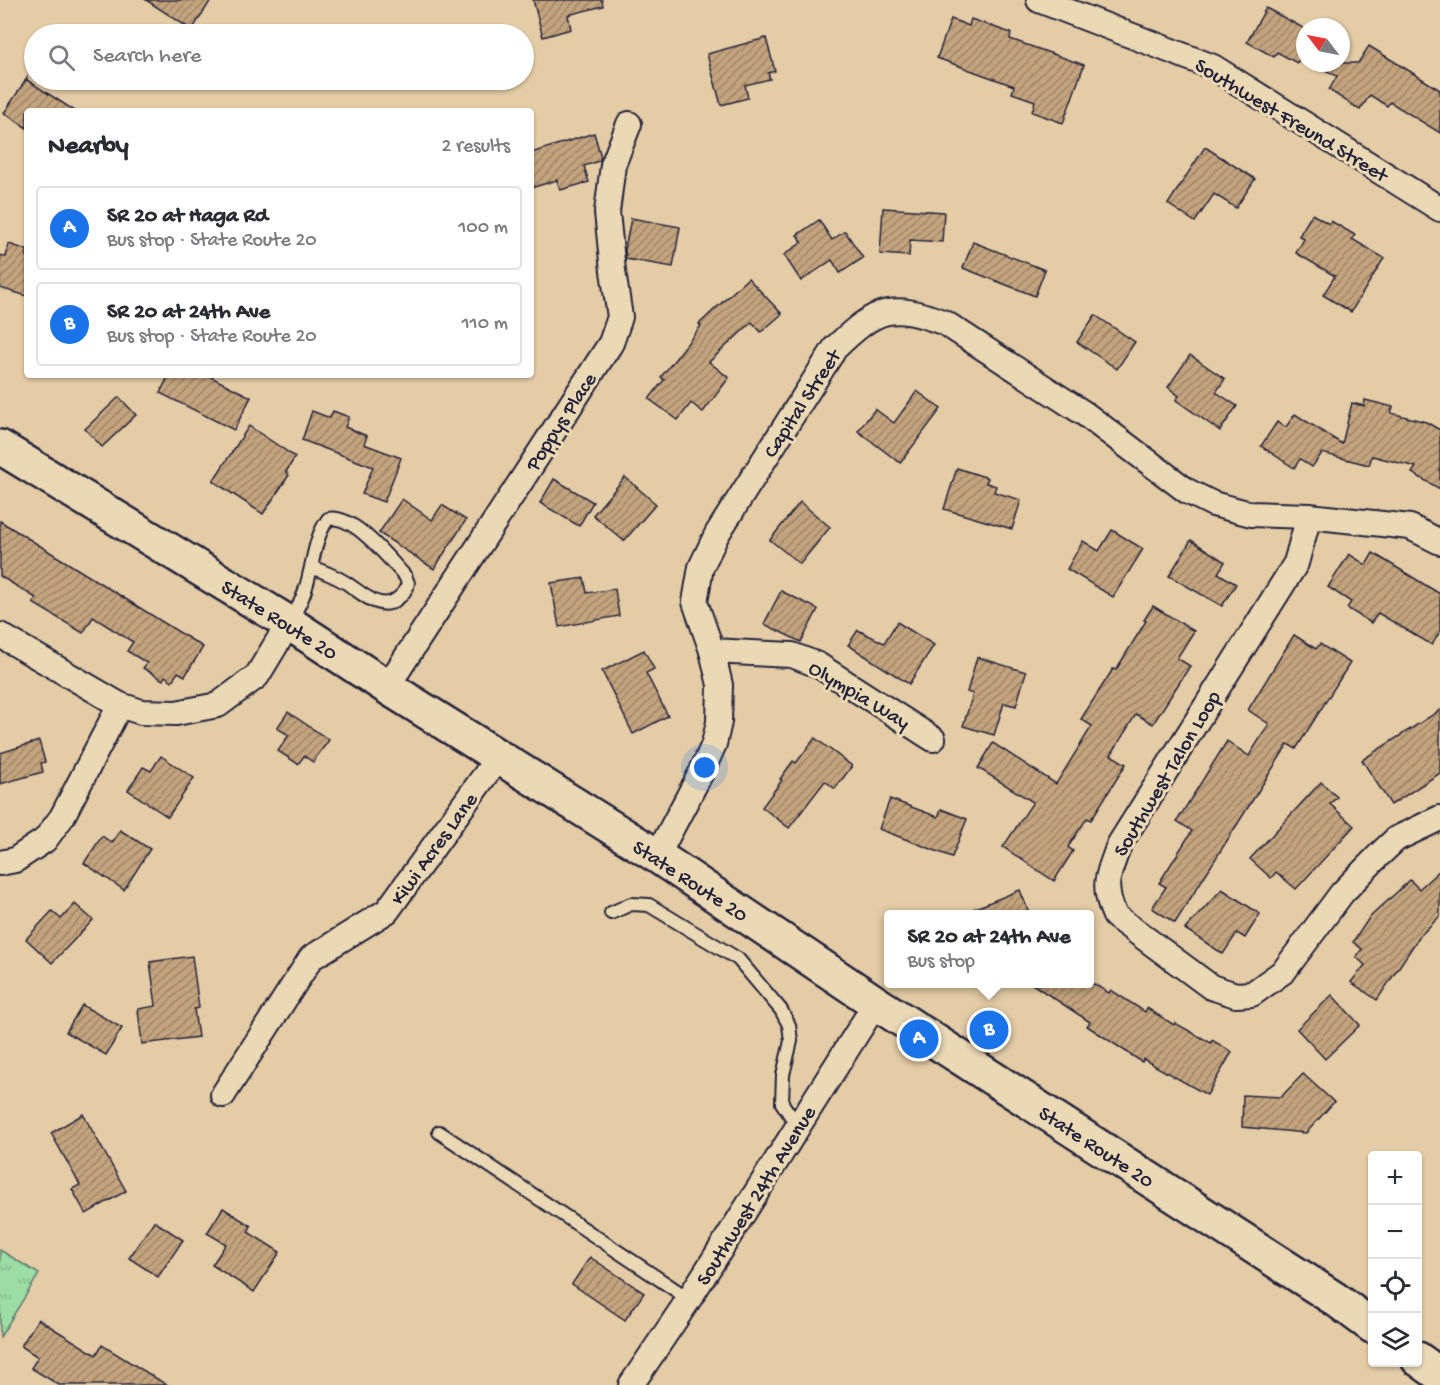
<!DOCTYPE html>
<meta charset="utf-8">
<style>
body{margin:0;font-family:"Gochi Hand",sans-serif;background:#f7f7f7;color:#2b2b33}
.controls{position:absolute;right:18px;bottom:18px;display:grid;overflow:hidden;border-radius:6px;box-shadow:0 2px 4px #0004}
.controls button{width:54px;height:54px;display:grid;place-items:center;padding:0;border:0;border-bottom:2px solid #e1e1e2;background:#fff;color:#2b2b33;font:30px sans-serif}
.compass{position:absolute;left:1296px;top:18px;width:54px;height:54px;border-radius:50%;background:#fff;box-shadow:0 2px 4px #0004;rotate:302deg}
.you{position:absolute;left:705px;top:768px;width:21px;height:21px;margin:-15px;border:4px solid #fff;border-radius:50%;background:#1a73e8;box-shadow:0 0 0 9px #1a73e833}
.badge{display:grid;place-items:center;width:39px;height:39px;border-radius:50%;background:#1a73e8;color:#fff;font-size:20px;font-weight:700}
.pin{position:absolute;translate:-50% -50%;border:3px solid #fff;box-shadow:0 2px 6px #0006}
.popup{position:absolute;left:884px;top:910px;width:210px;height:78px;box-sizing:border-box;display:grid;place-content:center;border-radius:6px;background:#fff;filter:drop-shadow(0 2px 4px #0005);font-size:20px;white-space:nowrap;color:#7c7c81}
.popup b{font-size:22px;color:#2b2b33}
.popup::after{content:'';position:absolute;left:50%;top:100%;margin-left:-12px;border:12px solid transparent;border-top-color:#fff}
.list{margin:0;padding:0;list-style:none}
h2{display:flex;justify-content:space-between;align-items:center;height:78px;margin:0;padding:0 24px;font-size:26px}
h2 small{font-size:20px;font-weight:400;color:#7c7c81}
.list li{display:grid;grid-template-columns:39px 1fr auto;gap:18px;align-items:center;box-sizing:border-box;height:84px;margin:0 12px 12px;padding:0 12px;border:2px solid #e1e1e2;border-radius:6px}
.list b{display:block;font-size:22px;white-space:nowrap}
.list p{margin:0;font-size:20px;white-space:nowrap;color:#7c7c81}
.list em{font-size:20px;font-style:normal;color:#7c7c81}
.icon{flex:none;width:33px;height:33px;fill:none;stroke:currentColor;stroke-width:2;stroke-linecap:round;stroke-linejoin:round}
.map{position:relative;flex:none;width:1440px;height:1385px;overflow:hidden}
.search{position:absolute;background:#fff;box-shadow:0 2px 4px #0004;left:24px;top:24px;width:510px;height:66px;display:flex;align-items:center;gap:15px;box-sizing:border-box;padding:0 21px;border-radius:33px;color:#7c7c81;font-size:22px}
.panel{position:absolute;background:#fff;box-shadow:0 2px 4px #0004;left:24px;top:108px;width:510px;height:270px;border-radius:6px}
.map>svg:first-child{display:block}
.park{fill:url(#park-tufts);stroke:#5f7f70;stroke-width:1.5}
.building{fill:url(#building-hatch);stroke:#22223b;stroke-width:1.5}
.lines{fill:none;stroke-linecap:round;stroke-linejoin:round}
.lane-casing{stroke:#22223b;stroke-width:16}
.street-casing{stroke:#22223b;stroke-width:28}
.primary-casing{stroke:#22223b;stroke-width:38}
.lane{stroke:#ebd9b6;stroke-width:12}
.street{stroke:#ebd9b6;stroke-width:24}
.primary{stroke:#ebd9b6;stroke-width:33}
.labels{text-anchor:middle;stroke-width:6;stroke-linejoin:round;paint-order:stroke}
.street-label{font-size:21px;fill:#22223b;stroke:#ebd9b6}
</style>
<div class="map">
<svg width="1440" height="1385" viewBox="0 0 1440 1385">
<defs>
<pattern id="park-tufts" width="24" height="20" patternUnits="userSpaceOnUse" patternTransform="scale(1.5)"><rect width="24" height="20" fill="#9cdca5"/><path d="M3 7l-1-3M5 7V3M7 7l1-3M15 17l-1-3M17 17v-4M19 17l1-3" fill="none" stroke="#86bc8f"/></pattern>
<pattern id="building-hatch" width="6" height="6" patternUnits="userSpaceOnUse" patternTransform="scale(1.5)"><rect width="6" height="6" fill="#c4a47e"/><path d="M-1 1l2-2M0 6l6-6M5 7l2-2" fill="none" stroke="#9f8568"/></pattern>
</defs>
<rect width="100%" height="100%" fill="#e4cca7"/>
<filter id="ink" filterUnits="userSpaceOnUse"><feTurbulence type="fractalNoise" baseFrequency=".0167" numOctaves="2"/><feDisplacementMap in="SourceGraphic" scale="12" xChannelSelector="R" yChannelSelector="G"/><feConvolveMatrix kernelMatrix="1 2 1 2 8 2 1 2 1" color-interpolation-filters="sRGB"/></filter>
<g filter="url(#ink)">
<path class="park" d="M0,1250L39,1274L0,1337Z"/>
<g class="building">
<path d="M146,0H211L192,30Z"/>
<path d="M533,0H602L603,6L568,15L571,29L543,37Z"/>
<path d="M1266,8L1305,29V49L1297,63L1277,52L1274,57L1247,42Z"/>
<path d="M951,19L969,26L971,19L1011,33L1010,39L1084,65L1063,123L1032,112L1035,101L1012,93L1014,86L937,58Z"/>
<path d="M766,38L775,71L768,73L770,79L745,85L748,98L721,105L707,54Z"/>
<path d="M1369,46L1440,90V133L1390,102L1387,106L1370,95L1360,110L1329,90L1337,76L1312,63H1358Z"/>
<path d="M27,78V80L75,111H27V128L4,113Z"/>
<path d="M594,133L601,157L599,161L584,166L589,182L560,190L557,180L531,188V153Z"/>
<path d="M1205,147L1255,179L1236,208L1214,194L1195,222L1168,204Z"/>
<path d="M883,208L944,212L942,242L910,240L909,256L880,254Z"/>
<path d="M1312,214L1329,224L1331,221L1355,235L1352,239L1384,258L1351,312L1323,295L1335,276L1296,253L1304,239L1299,236Z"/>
<path d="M631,218L680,227L673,267L626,259L625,249Z"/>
<path d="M819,220L832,240L845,231L863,258L840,273L832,260L801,281L784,255L802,242L797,235Z"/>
<path d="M973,242L1045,270L1035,296L963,268Z"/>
<path d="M9,244L27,250V296L0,288V255L6,257Z"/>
<path d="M748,278L782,314L761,332L752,322L709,362L729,378L703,412L691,403L678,420L649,399L664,380L661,377L701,326L699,324Z"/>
<path d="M1095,315L1135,342L1117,369L1077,342Z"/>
<path d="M1190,355L1225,379L1216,392L1237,406L1220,431L1176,400L1179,396L1168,387Z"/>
<path d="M169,375H207L251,397L234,430L160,393Z"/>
<path d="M917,391L941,409L900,463L858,431L875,409L894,423Z"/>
<path d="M119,397L136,415L102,447L85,429Z"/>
<path d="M1365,400L1393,407L1391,413L1426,422L1440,430V489L1412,473L1416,467L1372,456L1369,465L1322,453L1312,467L1300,459L1294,468L1261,446L1277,422L1286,427L1295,414L1342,444L1352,403L1364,406Z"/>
<path d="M312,411L330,418L333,411L349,417L345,427L367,436L364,444L401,458L384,502L362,494L373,467L302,440Z"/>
<path d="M249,426L295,457L286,472L289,475L263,514L213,481Z"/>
<path d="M957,468L988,478L986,483L996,486L994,492L1021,500L1012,529L944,509Z"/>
<path d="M625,477L656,504L624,541L593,515Z"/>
<path d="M554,479L593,502L579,526L540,503Z"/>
<path d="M402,499L432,520L442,505L466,520L434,569L379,533Z"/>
<path d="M800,502L830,527L800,564L770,540Z"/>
<path d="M0,521L203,647L185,676L178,672L172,681L165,676L163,680L143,668L147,663L127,651L133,642L93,617L83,633L33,603L36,598L0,576Z"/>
<path d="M1112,530L1143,549L1113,597L1067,569L1083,541L1099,551Z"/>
<path d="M1191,540L1225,562L1218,573L1236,584L1222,606L1169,576Z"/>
<path d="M1373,553L1440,594V631L1432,645L1378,613L1371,623L1347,608L1351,602L1328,587L1349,554L1366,565Z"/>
<path d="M584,578L587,593L615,589L619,616L559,627L551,583Z"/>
<path d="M781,591L818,609L801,642L764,624Z"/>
<path d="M1153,606L1194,631L1177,658L1190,666L1153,724L1136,714L1111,755L1126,764L1091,820L1087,818L1068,847L1073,851L1054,881L1003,847L1033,802L978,768L993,743L1056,784L1092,726L1081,719L1113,669L1116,670L1146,621L1144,620Z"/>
<path d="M897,622L934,645L909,684L848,645L858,630L884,643Z"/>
<path d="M1294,635L1316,649L1320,644L1350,663L1296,749L1288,744L1175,923L1152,908L1166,887L1159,883L1192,831L1177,821L1227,741L1249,756L1269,724L1248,710Z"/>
<path d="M644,650L654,669L646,673L668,716L633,734L602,671Z"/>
<path d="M977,657L1026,672L1016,706L1004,703L994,735L963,726L973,694L967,692Z"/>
<path d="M1440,710V773L1391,805L1362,760Z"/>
<path d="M288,712L329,740L313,762L304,756L298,764L278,751L289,735L277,728Z"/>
<path d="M815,738L852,766L835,789L825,781L789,828L762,807L782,780L780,779L793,761L796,763Z"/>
<path d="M39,741L45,762L41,763L43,772L0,784V753Z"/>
<path d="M161,756L194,778L168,817L128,790L143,767L151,771Z"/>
<path d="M1321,782L1337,797L1330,804L1354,826L1296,889L1276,872L1271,878L1250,859Z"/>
<path d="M890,799L938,817L941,809L967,819L952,857L879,829Z"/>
<path d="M120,830L150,849L124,890L84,863L102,836L112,843Z"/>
<path d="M1440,870V916L1419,937L1377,1000L1351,982L1365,965L1356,957L1362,949L1353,942L1369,918L1410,880L1419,889Z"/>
<path d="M1222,889L1260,914L1245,938L1237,933L1223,954L1185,929Z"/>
<path d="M1020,890L1030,915H961V914Z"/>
<path d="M75,904L93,920L52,963L26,939L52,911L61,919Z"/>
<path d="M192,956L199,1008L194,1009L198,1037L142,1044L138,1009L156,1006L150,962Z"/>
<path d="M1032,984H1094L1109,993L1111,990L1145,1012L1147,1008L1174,1025L1175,1023L1211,1043L1212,1040L1232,1052L1207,1095L1143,1059L1142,1062L1087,1026L1090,1022Z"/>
<path d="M1332,995L1360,1025L1325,1059L1297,1029Z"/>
<path d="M82,1005L122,1028L106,1055L66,1032Z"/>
<path d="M1303,1074L1334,1102L1306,1133L1242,1127L1243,1095L1281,1097Z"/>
<path d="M83,1114L126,1191L86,1214L72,1189L80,1185L51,1133Z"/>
<path d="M223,1208L251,1226L248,1232L280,1252L254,1292L212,1265L226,1244L207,1233Z"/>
<path d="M154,1221L183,1240L158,1277L129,1258Z"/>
<path d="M590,1257L644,1293L625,1320L572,1284Z"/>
<path d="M38,1319L96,1355L102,1345L167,1385H59L31,1368L38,1357L21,1346Z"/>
</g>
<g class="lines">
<defs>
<g id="lane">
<path d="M290,622C296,611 303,599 306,587C313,565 314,538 328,519C354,514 388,558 405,576L408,583C406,590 403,595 397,599C380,614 358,589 343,581C333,575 322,571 311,567"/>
<path d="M611,913L631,904L649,905L738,959L781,1010L789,1025L791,1041L783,1075L782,1103L798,1127"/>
<path d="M439,1132L689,1299"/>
</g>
<g id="street">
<path d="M1039,0L1213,67L1440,209"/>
<path d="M1309,516L1296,563L1119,845C1108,876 1101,884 1115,916L1211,987L1236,995L1252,994L1284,971L1342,893L1380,854L1396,839L1440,818"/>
<path d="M0,635L120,705L141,712L176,713L218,705L257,676L289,623"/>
<path d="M712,651L792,655L818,665L933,739"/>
<path d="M387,687L611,343L620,317L613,271L607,212L613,165L629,124"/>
<path d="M657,856L702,771L714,744L719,722L720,685L712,651L695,602L701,567L717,534L835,348C877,308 890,302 945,323L1085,414L1187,491L1213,504L1251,514L1309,516L1410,527L1440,542"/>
<path d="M0,863L15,860L45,840L62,817L120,705"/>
<path d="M223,1095L311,958L387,911L499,756"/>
<path d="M631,1385L689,1299L876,1003"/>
</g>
<g id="primary">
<path d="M0,447L289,623L387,687L657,856L876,1003L1335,1299L1372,1326"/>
<path d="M1418,1359L1440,1375"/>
</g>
</defs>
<use href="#lane" class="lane-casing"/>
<use href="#street" class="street-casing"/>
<use href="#primary" class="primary-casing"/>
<use href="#lane" class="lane"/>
<use href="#street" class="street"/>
<use href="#primary" class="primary"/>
</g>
</g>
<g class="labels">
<g class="street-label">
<text transform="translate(1292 119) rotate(31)" y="7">Southwest Freund Street</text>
<text transform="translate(801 403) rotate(-57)" y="7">Capital Street</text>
<text transform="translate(560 421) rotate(-57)" y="7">Poppys Place</text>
<text transform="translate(280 619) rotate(32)" y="7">State Route 20</text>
<text transform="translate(860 694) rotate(31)" y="7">Olympia Way</text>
<text transform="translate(1166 773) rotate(-59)" y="7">Southwest Talon Loop</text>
<text transform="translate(433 848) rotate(-54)" y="7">Kiwi Acres Lane</text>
<text transform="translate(691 880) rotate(33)" y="7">State Route 20</text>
<text transform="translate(1097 1146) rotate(33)" y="7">State Route 20</text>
<text transform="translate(755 1195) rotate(-58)" y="7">Southwest 24th Avenue</text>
</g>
</g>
</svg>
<div class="controls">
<button>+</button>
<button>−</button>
<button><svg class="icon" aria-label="locate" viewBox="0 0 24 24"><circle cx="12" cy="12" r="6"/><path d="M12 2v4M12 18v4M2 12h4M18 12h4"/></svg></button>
<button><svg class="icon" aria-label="layers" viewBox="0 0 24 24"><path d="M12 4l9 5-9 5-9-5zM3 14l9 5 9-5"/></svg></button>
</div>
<svg class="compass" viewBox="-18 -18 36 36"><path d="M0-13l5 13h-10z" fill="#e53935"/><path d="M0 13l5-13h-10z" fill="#7c7c81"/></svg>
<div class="you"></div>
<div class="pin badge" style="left:919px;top:1039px">A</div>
<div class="pin badge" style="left:989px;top:1030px">B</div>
<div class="popup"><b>SR 20 at 24th Ave</b>Bus stop</div>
<div class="search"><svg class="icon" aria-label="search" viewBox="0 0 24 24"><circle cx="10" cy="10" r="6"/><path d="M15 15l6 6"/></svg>Search here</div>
<section class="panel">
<h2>Nearby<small>2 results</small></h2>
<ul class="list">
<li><span class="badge">A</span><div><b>SR 20 at Haga Rd</b><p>Bus stop · State Route 20</p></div><em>100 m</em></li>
<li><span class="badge">B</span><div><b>SR 20 at 24th Ave</b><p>Bus stop · State Route 20</p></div><em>110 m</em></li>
</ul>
</section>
</div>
